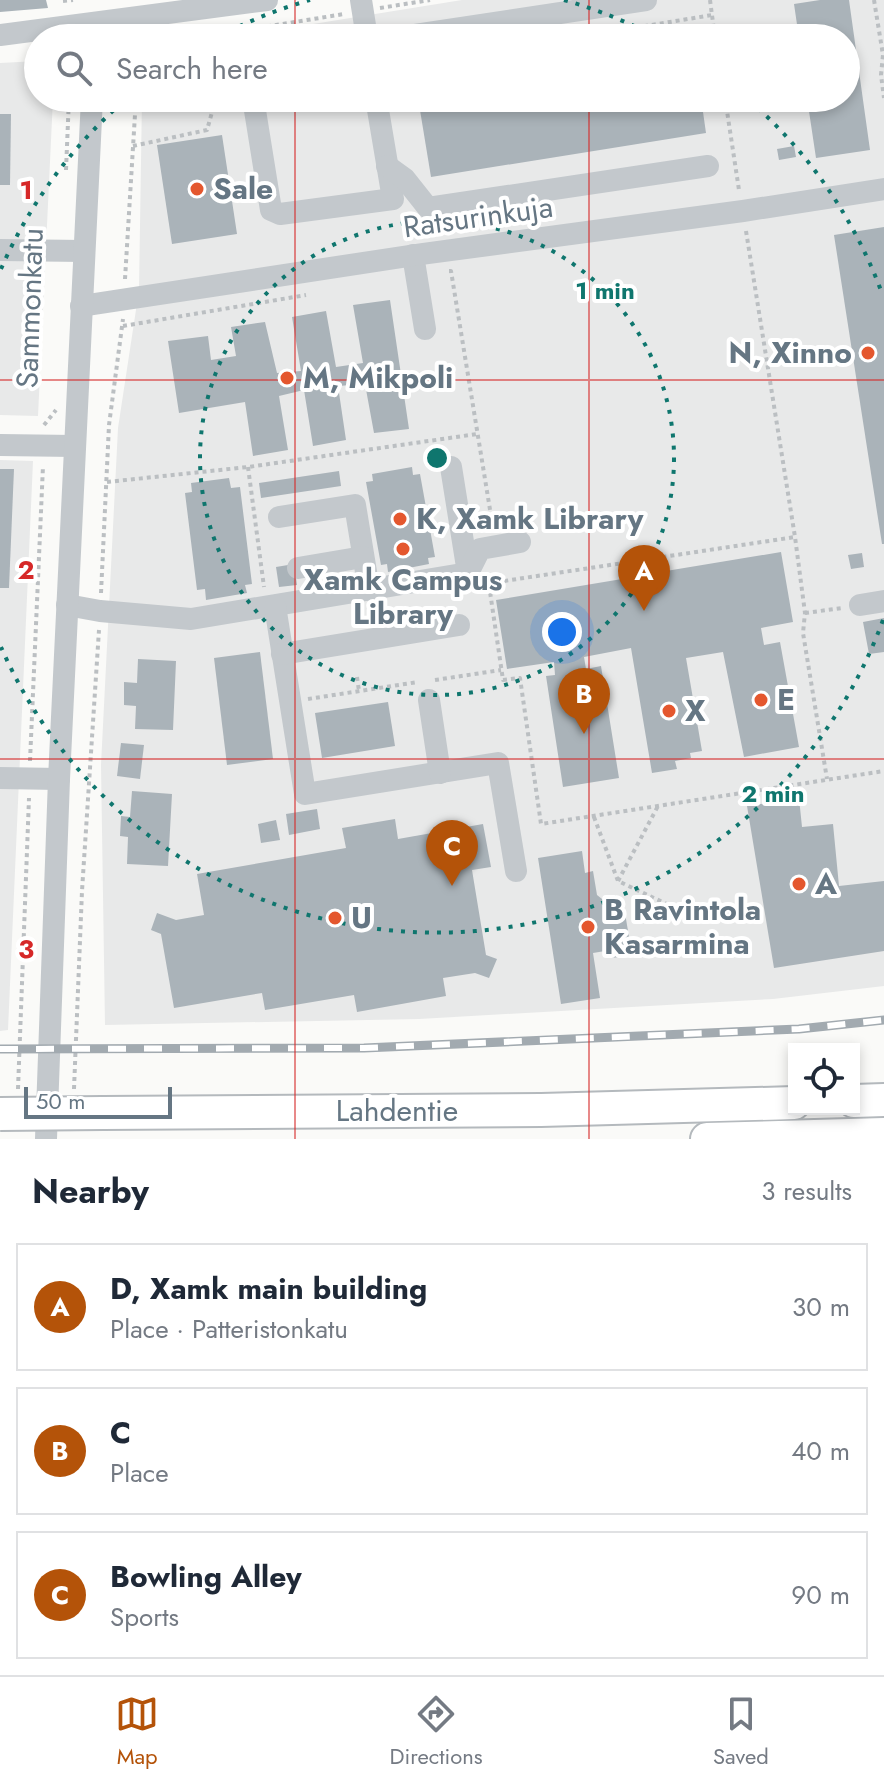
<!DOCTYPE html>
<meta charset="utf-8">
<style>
body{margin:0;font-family:Jost,sans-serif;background:#f6f6f7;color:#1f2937}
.controls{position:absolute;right:24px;bottom:24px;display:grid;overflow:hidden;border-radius:0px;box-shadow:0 4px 12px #0003}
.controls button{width:72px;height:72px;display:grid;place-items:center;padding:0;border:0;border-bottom:2px solid #e0e1e3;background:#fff;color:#1f2937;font:40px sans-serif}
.scale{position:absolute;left:24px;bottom:20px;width:148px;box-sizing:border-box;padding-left:8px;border:4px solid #657683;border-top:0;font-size:22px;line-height:28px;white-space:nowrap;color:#657683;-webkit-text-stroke:6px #fff;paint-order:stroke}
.you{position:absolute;left:562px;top:632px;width:28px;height:28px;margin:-20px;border:6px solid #fff;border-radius:50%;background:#1a73e8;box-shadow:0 0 0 12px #1a73e833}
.badge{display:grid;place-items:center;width:52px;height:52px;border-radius:50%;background:#b45309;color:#fff;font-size:26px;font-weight:700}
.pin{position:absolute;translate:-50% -66px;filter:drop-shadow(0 2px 4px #0008)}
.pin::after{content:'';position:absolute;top:42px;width:28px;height:24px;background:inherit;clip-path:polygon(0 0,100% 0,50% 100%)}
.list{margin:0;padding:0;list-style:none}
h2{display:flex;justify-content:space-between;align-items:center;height:104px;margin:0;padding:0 32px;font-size:34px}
h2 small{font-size:26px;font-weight:400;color:#747a83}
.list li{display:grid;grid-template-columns:52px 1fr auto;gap:24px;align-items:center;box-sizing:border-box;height:128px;margin:0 16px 16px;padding:0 16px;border:2px solid #e0e1e3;border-radius:0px}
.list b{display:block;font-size:30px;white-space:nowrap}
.list p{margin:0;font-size:26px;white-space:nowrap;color:#747a83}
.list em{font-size:26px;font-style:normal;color:#747a83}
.icon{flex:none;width:44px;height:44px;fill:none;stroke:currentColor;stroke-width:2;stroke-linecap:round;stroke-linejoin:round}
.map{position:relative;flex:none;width:884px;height:1139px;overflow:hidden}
.search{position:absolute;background:#fff;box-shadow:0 4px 12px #0003;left:24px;right:24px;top:24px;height:88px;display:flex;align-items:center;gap:20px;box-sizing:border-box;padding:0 28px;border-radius:44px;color:#747a83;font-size:30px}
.sheet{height:536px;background:#fff}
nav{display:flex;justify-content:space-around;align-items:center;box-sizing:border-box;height:112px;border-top:2px solid #e0e1e3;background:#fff;font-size:22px;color:#747a83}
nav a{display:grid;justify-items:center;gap:4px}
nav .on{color:#b45309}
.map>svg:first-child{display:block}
.built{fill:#e8e9e9}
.building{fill:#aab3b9}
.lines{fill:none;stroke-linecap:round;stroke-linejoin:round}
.highway-casing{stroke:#b4b9bd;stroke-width:36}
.path{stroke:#bbbfc2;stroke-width:4;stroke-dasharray:4 4;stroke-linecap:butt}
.minor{stroke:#c3c8cc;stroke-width:22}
.highway{stroke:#fff;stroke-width:32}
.rail-casing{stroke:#a2aab0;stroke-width:9}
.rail{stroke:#fff;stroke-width:6;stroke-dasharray:18;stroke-linecap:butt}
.highway-bridge-casing{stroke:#b4b9bd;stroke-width:36;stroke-linecap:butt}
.highway-bridge{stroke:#fff;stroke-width:32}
.grid{fill:none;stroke:#d62828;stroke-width:2;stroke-opacity:0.55}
.ring{fill:none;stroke:#0f766e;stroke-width:4;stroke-dasharray:4 8}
.poi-dot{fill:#e4572e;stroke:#fff;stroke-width:3}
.labels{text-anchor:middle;stroke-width:8;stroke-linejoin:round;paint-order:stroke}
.poi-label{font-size:30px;font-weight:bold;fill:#657683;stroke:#fff;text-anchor:start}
.street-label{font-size:30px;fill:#657683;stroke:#fff}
.grid-label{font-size:26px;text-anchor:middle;font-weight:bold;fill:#d62828;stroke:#fff;stroke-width:8;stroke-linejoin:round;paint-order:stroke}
.centre{fill:#0f766e;stroke:#fff;stroke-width:4}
.ring-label{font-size:24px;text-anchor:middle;font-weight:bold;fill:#0f766e;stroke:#fff;stroke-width:8;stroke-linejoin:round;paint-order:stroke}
</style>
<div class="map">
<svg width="884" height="1139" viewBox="0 0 884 1139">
<rect width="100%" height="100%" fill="#fafaf8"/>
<g class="built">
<path d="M462,0H884V986L773,999L419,1019L105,1025L101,765L118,428L139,290L142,98H846V38H226Z"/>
<path d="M38,61V98H53L38,416L0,415V63Z"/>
<path d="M0,460L33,461L8,1030L0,1031Z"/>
</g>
<g class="building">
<path d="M0,0H46L48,8L0,12Z"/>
<path d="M820,0H849L870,150L816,158L807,98H846V38H799L794,4Z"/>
<path d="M689,25L691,38H616V36Z"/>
<path d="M418,98H701L706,133L431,177Z"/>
<path d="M0,114H11L10,185H0Z"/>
<path d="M222,135L237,234L172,244L157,145Z"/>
<path d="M794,146L796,157L779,160L777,149Z"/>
<path d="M884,227V544H882L834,235Z"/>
<path d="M390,300L409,429L374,433L365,384L338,386L346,440L313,446L304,390L279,396L288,450L253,456L245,402L179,413L168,341L208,336L211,360L236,356L231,327L265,322L277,373L301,371L292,317L326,311L336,367L363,363L353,305Z"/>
<path d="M412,467L413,475L420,474L435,557L428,558L429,564L388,572L387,564L381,565L366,482L373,481L372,474Z"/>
<path d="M0,469H14L9,588H0Z"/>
<path d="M339,471L341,486L261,498L259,483Z"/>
<path d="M229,478L231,488L240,487L252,584L245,585L247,593L206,600L205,589L197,590L185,493L192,492L191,483Z"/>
<path d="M781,552L793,622L761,628L764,645L780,642L799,747L744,757L723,652L686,658L702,751L690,753L691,758L675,761L677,769L652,773L631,648L584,657L586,669L601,666L619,778L563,787L546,676L555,675L554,662L507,669L496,600L628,578L627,571L647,568L648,574Z"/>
<path d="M862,553L864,567L851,569L848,555Z"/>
<path d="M294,564L297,585L279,587L276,567Z"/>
<path d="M884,618V652L869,654L863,622Z"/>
<path d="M260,652L273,759L227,765L214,658Z"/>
<path d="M138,659L176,661L173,730L135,729L136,706L124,705V682L137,683Z"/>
<path d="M388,702L395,746L322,758L315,713Z"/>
<path d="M121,743L144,745L140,779L117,776Z"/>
<path d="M132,791L172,794L168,866L127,864L128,837L120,836L121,816L130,817Z"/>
<path d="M799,798L802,827L833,824L839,886L884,881V951L774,968L747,806Z"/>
<path d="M317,809L320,829L289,835L286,814Z"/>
<path d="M395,819L398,839L483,824L491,867L472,870L486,955L497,959L489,978L475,973L443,978L446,996L357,1012L354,995L265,1010L262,993L174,1008L161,934L151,930L157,913L176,920L204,915L197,874L346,848L342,828Z"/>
<path d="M276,820L280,840L261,843L258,824Z"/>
<path d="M582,851L585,873L593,871L597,895L607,903L623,901L632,955L612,958L611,950L593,953L600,998L561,1004L538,858Z"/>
</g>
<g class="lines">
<defs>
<g id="highway">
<path d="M854,1101L884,1100"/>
<path d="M103,1113L541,1110L794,1103"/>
<path d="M707,1139L884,1134"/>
</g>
</defs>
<use href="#highway" class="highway-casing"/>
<g class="path">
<path d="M710,0L715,38"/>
<path d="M874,0L883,55L881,75L884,98"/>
<path d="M63,1L73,0"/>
<path d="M380,8L430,0"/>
<path d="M196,38L344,14"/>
<path d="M573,38L712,15"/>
<path d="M725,98L739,190"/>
<path d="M133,146L207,130L216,98"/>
<path d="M66,170L69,98"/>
<path d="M746,231L795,537L805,613L803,633L827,779"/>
<path d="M449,271H451L493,528"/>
<path d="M125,279L136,98"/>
<path d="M123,326L306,295"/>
<path d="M44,425L56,410"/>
<path d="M248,467L264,587"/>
<path d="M107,482L248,467L477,434"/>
<path d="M489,585L503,680L520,678L541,824L884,771"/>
<path d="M481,587L504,581L795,537"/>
<path d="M101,593L109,425L123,319"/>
<path d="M805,613L842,608"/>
<path d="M357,677L359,691"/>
<path d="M435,680L501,670"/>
<path d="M308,699L418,682"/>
<path d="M30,761L43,466"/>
<path d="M594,817L618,881L673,907L756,921"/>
<path d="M618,881L658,806"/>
<path d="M18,1089L29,798"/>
<path d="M74,1089L82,891L99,630"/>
</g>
<g class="minor">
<path d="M361,0L367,38"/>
<path d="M0,35L267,0"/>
<path d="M395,38L646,0"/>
<path d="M253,98L271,210L280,214L393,199L376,98"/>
<path d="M387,166L405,179L428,208L708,166"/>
<path d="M0,250L84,251"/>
<path d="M413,255L425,329"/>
<path d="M81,306L422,254L743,211L884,189"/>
<path d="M0,445L74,446"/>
<path d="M451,467L468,573"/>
<path d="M279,517L355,505L369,590"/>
<path d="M298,568L363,557"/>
<path d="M67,605L100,611L191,619L468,573L480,549L520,542"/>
<path d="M860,605L884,601"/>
<path d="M275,606L305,794L498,763L516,871"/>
<path d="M282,654L459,625"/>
<path d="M429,700L440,773"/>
<path d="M0,778L59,779"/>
<path d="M46,1139L59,779L92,98"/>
</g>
<use href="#highway" class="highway"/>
<defs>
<path id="rail" d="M0,1049L364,1048L799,1029L884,1020"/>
</defs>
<use href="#rail" class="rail-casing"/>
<use href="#rail" class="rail"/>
<defs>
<path id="highway-bridge" d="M0,1114L103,1113"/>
</defs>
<use href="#highway-bridge" class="highway-bridge-casing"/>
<use href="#highway-bridge" class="highway-bridge"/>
</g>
<path class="grid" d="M295,0V38M589,0V38M295,98V1139M589,98V1139M0,380H884M0,759H884"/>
<g class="ring">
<circle cx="437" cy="458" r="237"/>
<path d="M883 620A475 475 0 0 1 1 647M1 269A475 475 0 0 1 125 100M218 37A475 475 0 0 1 310 0M564 0A475 475 0 0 1 656 37M749 100A475 475 0 0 1 883 296"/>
</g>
<g class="poi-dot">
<circle cx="197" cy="189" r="8"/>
<circle cx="868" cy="353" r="8"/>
<circle cx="287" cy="378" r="8"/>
<circle cx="400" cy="519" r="8"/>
<circle cx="403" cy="549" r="8"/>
<circle cx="761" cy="700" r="8"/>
<circle cx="669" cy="711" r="8"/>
<circle cx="799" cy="884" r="8"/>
<circle cx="335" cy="918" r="8"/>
<circle cx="588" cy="927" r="8"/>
</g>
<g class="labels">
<g class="poi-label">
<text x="213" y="199">Sale</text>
<text x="852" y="363" text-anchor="end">N, Xinno</text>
<text x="303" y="388">M, Mikpoli</text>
<text x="416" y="529">K, Xamk Library</text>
<text x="403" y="590" text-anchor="middle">Xamk Campus<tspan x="403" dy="34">Library</tspan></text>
<text x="777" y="710">E</text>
<text x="685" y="721">X</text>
<text x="815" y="894">A</text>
<text x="604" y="920">B Ravintola<tspan x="604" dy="34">Kasarmina</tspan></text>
<text x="351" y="928">U</text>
</g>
<g class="street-label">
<text transform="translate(478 217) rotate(-8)" y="10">Ratsurinkuja</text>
<text transform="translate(30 308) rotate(-88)" y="10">Sammonkatu</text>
<text x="397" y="1121">Lahdentie</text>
</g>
</g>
<g class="grid-label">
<text x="26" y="199">1</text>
<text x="26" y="579">2</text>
<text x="26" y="958">3</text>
</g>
<circle cx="437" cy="458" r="12" class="centre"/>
<g class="ring-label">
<text x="605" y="299">1 min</text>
<text x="773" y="802">2 min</text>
</g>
</svg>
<div class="controls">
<button><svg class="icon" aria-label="locate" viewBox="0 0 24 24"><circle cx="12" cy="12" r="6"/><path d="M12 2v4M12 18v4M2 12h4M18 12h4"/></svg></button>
</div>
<div class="scale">50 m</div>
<div class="you"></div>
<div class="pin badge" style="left:644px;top:611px">A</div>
<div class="pin badge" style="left:584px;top:734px">B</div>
<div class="pin badge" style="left:452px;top:886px">C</div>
<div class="search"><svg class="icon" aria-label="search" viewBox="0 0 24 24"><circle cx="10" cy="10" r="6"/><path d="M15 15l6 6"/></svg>Search here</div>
</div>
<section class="sheet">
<h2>Nearby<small>3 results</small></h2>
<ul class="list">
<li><span class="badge">A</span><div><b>D, Xamk main building</b><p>Place · Patteristonkatu</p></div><em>30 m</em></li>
<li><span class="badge">B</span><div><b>C</b><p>Place</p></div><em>40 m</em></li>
<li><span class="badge">C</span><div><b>Bowling Alley</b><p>Sports</p></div><em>90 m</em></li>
</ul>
</section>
<nav>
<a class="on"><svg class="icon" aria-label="map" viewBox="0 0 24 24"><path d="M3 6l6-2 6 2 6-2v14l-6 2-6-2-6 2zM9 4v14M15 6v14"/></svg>Map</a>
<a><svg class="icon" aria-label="directions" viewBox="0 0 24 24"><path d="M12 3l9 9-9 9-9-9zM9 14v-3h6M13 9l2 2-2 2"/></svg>Directions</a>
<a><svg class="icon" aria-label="saved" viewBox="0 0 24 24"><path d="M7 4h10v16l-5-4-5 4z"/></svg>Saved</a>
</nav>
